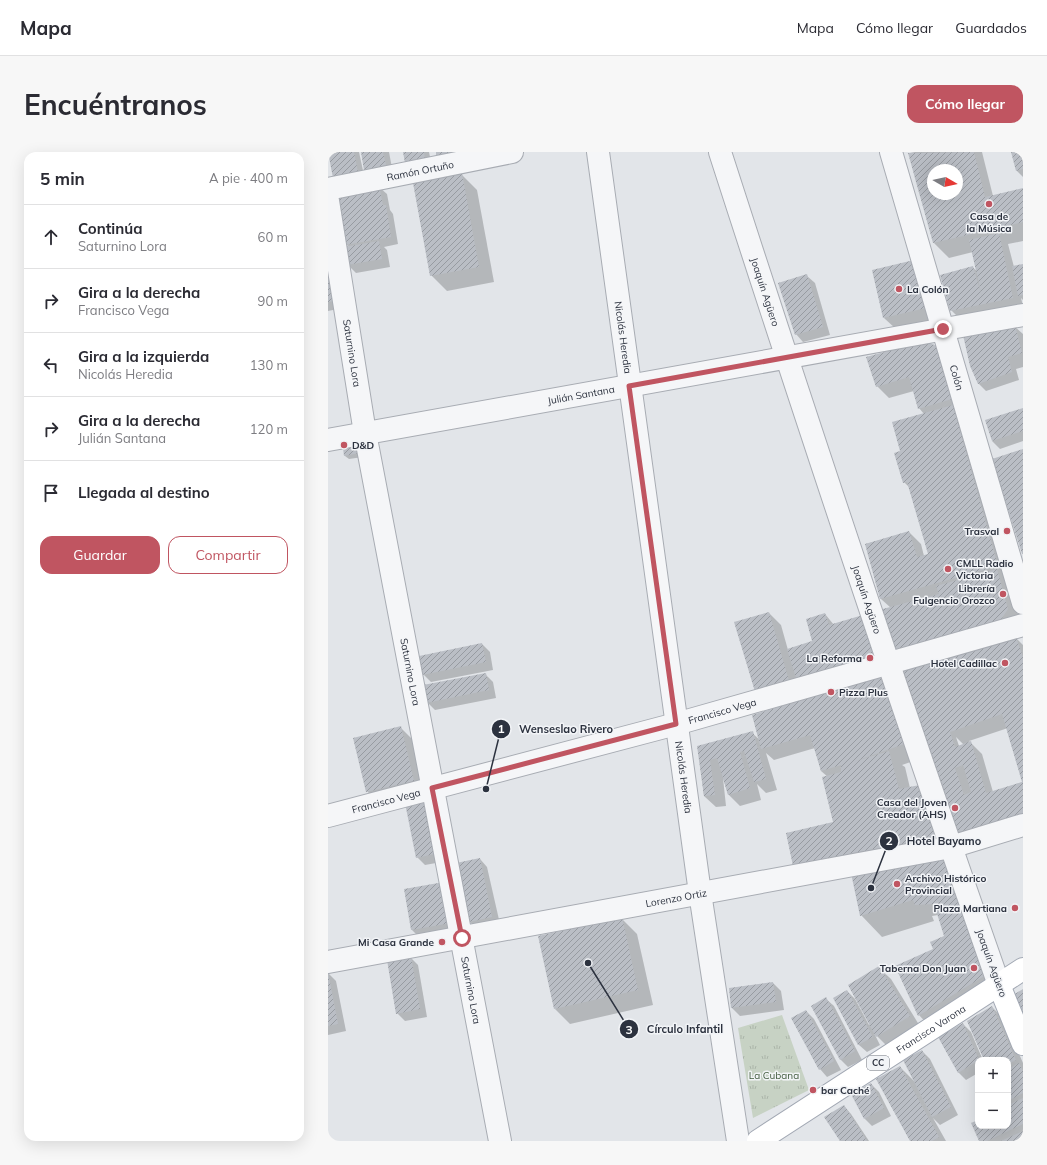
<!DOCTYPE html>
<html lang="es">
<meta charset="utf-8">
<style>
body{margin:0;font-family:Mulish,sans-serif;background:#f7f7f7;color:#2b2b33}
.controls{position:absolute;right:12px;bottom:12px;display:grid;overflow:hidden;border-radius:8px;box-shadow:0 4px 16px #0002}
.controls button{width:36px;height:36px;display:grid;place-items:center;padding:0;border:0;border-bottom:1px solid #e1e1e2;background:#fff;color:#2b2b33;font:20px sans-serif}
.compass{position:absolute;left:599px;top:12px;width:36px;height:36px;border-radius:50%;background:#fff;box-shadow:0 4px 16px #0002;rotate:99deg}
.stop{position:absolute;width:12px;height:12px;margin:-9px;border:3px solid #c05561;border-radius:50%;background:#fff}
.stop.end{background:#c05561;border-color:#fff;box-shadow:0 1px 4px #0008}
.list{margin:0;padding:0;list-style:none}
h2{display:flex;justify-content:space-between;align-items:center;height:52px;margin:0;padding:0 16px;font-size:17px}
h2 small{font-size:13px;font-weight:400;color:#7c7c81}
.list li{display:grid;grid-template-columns:26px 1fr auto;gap:12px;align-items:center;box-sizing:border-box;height:64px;padding:0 16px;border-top:1px solid #e1e1e2}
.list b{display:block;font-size:15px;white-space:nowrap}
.list p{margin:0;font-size:13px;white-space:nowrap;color:#7c7c81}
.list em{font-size:13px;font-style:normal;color:#7c7c81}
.actions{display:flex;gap:8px;padding:12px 16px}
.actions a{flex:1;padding:9px 0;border:1px solid #c05561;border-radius:12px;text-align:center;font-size:14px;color:#c05561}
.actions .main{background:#c05561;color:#fff}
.icon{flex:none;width:22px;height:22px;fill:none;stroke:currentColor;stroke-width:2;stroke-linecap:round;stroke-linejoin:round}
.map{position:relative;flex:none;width:695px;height:989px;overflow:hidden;border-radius:12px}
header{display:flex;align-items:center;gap:24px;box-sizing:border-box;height:56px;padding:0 20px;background:#fff;border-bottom:1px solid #e1e1e2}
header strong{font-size:19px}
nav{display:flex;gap:22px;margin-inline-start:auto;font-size:14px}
.intro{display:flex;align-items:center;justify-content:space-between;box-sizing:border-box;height:96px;padding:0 24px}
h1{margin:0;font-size:28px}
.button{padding:10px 18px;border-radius:12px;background:#c05561;color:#fff;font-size:14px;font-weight:700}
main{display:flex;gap:24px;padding:0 24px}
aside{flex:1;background:#fff;border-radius:12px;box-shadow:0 4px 16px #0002}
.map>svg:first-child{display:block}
.park{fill:url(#park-tufts)}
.shadow{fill:#0003;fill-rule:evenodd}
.building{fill:url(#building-hatch);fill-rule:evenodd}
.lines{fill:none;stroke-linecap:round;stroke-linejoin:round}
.minor-casing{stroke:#a8acb3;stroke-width:24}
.major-casing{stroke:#a3a9b4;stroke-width:24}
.minor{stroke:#f5f6f8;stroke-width:22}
.major{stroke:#fff;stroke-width:22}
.route{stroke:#c05561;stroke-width:5}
.poi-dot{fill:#c05561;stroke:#f2f4f7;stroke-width:1.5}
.labels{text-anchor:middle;stroke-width:3;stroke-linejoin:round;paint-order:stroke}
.shield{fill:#f2f4f7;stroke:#676c76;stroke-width:1}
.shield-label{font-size:9px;font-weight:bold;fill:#2c323f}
.street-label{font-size:10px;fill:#2c323f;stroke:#f2f4f7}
.poi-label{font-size:10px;font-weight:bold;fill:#2c323f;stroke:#f2f4f7;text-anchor:end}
.park-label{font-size:10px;fill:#3f593b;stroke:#f2f4f7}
.leader{fill:none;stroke:#2c323f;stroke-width:1.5}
.callout-dot{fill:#2c323f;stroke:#f2f4f7;stroke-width:1.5}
.mark-label{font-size:12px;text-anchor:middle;font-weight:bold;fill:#fff}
.callout-label{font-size:11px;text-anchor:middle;font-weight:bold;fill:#2c323f;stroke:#f2f4f7;stroke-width:3;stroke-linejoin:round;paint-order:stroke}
</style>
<header>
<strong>Mapa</strong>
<nav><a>Mapa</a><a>Cómo llegar</a><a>Guardados</a></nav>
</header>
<div class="intro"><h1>Encuéntranos</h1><a class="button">Cómo llegar</a></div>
<main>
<aside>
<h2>5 min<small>A pie · 400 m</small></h2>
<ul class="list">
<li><svg class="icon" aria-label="ahead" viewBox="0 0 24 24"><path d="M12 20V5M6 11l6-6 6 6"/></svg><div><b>Continúa</b><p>Saturnino Lora</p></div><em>60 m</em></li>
<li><svg class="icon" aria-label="right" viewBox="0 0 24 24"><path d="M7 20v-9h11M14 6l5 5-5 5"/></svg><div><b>Gira a la derecha</b><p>Francisco Vega</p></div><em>90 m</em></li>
<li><svg class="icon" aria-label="left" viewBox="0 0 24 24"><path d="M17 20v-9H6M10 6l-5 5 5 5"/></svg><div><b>Gira a la izquierda</b><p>Nicolás Heredia</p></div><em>130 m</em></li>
<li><svg class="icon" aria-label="right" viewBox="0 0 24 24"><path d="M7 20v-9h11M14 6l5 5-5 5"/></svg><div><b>Gira a la derecha</b><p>Julián Santana</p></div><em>120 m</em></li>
<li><svg class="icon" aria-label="arrive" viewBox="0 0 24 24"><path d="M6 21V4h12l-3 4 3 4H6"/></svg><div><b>Llegada al destino</b></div></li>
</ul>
<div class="actions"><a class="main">Guardar</a><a>Compartir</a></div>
</aside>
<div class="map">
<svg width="695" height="989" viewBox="0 0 695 989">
<defs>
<pattern id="park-tufts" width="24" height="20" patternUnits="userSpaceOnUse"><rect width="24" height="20" fill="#c7d2c4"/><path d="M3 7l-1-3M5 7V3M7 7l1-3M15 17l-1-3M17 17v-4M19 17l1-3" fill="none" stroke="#abb5a9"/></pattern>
<pattern id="building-hatch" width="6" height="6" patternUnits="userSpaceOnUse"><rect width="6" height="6" fill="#babec5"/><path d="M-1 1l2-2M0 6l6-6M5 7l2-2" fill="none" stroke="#979ba1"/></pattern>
</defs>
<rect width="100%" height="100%" fill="#e2e5e9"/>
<path class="park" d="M454,863L481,938L425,966L410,876Z"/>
<g class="shadow">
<path d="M1,0H31L37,28Z"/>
<path d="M34,0H61L65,21L45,25L37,17Z"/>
<path d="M76,0H101L104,15Z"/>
<path d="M587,0H654L665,44L695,37V89L680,92L686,115L695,113V148L693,146L695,154L631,166L623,158L644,115L649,119L645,100L621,106L606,91L582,1ZM605,18H629V42H605Z"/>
<path d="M684,0H695V25L689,19Z"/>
<path d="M133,22L149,38L166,130L119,139L103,123Z"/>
<path d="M51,35L59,42L62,58L65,62L70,92L56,95L59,98L62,115L28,121L20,113L21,95L18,92Z"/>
<path d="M586,109L609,168L568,177L556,166Z"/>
<path d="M479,124L487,131L502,183L475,190L468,182Z"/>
<path d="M0,126L15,156L0,159Z"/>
<path d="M686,174L695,182V215L688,217L691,228L658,239L650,231Z"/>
<path d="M610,196L692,469L576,507L564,495L563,456L553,447L538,392L581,380L593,392L596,404L602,402L582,336L576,330L573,299L596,262L591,256L586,239L561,246L549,234Z"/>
<path d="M695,257V289L672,297L664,289Z"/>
<path d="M16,289L35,305L21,307L17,304Z"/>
<path d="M441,461L453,473L460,498L485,490L497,462L506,473L535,464L558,514L476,534L468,525L473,544L441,554Z"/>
<path d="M688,486L695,493V629L680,576L641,589L654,602L665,640L695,630V672L640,692L628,681L603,603ZM628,585L636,593L631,594Z"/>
<path d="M154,492L162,500L165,518L103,530L95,522Z"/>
<path d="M157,522L165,530L168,546L107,558L99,550Z"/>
<path d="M556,523L594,606L574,613L577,615L582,636L630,700L478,725L506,670L500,625L493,619L487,596L446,608L438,601L449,638L438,641L429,632L433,648L412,654L400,642L395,626L398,654L388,655L376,644L370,595L424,581L432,588Z"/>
<path d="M72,575L84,587L97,640L50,651L39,639Z"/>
<path d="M79,652L119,709L97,713L89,705Z"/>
<path d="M152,707L159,715L172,772L149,777L142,770Z"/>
<path d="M573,714L648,781L669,835L602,875L591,863L606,798L617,784L610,763L604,764L606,769L554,785L533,763Z"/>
<path d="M77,738L131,779L91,785L84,778Z"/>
<path d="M293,766L309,782L325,853L242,872L227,857Z"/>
<path d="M82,805L90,813L99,865L77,869L69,861Z"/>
<path d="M551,816L563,827L593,876L561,896L546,881L552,893L539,900L531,893L506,846L519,839L527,847L541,873L543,872Z"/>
<path d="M0,821L8,829L18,879L0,883Z"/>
<path d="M445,831L453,839L456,858L412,864L404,856L402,837Z"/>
<path d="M498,847L506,854L534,908L520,915L512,907Z"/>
<path d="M664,855L676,867L695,911V989H653L644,972L650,969V974H680V908H650V921L638,928L630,920L635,872L643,880L654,906L656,905Z"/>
<path d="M478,859L486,867L513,918L499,925L492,917Z"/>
<path d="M594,899L602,907L630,963L612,973L605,966L618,989H583L572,915L586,929Z"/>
<path d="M543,932L551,940L563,964L544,974L537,967Z"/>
<path d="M516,954L523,962L541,989H513Z"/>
</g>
<g class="building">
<path d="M0,0H26L30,20L5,26Z"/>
<path d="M33,0H55L58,13L36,18Z"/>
<path d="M75,0H96L97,7L77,11Z"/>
<path d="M108,0H130L108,5Z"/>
<path d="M646,0L657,45L695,36V70L605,91L580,1ZM605,18H629V42H605Z"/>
<path d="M683,0H695V17L688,19Z"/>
<path d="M134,21L151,115L102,124L85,31Z"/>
<path d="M51,33L55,53H58L63,85L17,93L9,41Z"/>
<path d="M671,81L685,146L622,159L612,123L645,114L654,145L641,88Z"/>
<path d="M51,89L54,107L19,113L16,95Z"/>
<path d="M586,108L598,156L555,166L544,118Z"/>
<path d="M695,112V143L690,144L684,114Z"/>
<path d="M479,122L495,175L467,183L450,131Z"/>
<path d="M3,124L7,149L0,150V125Z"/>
<path d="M687,173L694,201L680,205L684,220L650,232L642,214L635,183Z"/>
<path d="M597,189L611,195L624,247L590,257L581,225L548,235L538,205Z"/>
<path d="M625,253L670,414L552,447L537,392L581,379L589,405L600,402L579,330L575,331L566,301L572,299L564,270Z"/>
<path d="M695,256V279L664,289L657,268Z"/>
<path d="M28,285L32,301L16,304L14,288Z"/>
<path d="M695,297V402H694L664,307Z"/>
<path d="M669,417L680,457L672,469L624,481L573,498L563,495L551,458L611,442L608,434Z"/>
<path d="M441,460L462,532L428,543L406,470Z"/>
<path d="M497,461L501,473L535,463L547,503L468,526L459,497L484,489L478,467Z"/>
<path d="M688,485L695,505V662L627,681L573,525L576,518ZM674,562L694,630L658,641L643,589L627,595L622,580ZM635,613L643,640L636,643L627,616Z"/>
<path d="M154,491L158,510L94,523L91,504Z"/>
<path d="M158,521L161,538L98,551L95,533Z"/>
<path d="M556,522L579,591L525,610L561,599L571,637L597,632L616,685L530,700L465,714L458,681L505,670L494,625L513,620V613L493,619L482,583L433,597L424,563Z"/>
<path d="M73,574L86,629L38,640L25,586Z"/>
<path d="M425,579L438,627L426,630L416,599L412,600L422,636L400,643L389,606L382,608L387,643L376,644L369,594Z"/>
<path d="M101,646L111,701L88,706L77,651Z"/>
<path d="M620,705L658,823L590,864L567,814L605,797L602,790L616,784L606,752L587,753L585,748L532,764L523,721Z"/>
<path d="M152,706L164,765L141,770L128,711Z"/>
<path d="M116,730L123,771L83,778L76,737Z"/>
<path d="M294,765L310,838L226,857L210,784Z"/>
<path d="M83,804L92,857L68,862L59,808Z"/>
<path d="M551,814L582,864L548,885L520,833Z"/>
<path d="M0,820L10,872L0,874Z"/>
<path d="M445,830L448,850L403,856L401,836Z"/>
<path d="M695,837V882L680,846Z"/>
<path d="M519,838L545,885L530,893L505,846Z"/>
<path d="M498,845L527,899L512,908L483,854Z"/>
<path d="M664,854L688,908L680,912V908H656L639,869Z"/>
<path d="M478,858L506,909L491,918L463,866Z"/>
<path d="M635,871L651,908L630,921L610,885Z"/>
<path d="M594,898L623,955L604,965L575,908Z"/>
<path d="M691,911L695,919V941L680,949V917Z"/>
<path d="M572,914L611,985L604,989H582L548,927Z"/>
<path d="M543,931L556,956L536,967L523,942Z"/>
<path d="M695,946V972L659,989H651L643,971L650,968V974H680V953Z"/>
<path d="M516,953L539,989H512L496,965Z"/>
<path d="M695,979V989H673Z"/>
</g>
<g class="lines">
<defs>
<g id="minor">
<path id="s1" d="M270,0L372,741L410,989"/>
<path id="s2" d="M392,0C482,279 574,556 671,833"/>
<path id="s3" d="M563,0L695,451"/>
<path id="s4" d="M0,37L184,0"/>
<path id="s5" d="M0,49L37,281L172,989"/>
<path id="s6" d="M0,288L695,163"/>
<path id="s7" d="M0,664L348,572L695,473"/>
<path id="s8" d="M0,810L623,695L695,673"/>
</g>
<g id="major">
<path d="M671,833L695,892"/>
<path id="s9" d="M430,989L695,817"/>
</g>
</defs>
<use href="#minor" class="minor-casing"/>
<use href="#major" class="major-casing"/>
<use href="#minor" class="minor"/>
<use href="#major" class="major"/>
</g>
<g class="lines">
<path class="route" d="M134,786L104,636L348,572L301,234L615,177"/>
</g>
<g class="poi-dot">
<circle cx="661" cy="52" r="4"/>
<circle cx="571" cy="137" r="4"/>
<circle cx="16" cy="293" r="4"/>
<circle cx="679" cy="379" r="4"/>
<circle cx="620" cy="417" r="4"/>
<circle cx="675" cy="442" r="4"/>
<circle cx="542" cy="506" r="4"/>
<circle cx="677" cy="511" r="4"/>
<circle cx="503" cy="540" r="4"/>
<circle cx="627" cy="656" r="4"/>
<circle cx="569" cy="732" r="4"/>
<circle cx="687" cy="756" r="4"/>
<circle cx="114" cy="790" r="4"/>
<circle cx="646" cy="816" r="4"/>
<circle cx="485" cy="938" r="4"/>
</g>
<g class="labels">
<rect class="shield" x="539" y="904" width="22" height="14" rx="3"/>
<g class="shield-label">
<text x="550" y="914">CC</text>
</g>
<g class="street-label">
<text dy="4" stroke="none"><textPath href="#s4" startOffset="94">Ramón Ortuño</textPath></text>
<text dy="4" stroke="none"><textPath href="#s2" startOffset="147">Joaquín Agüero</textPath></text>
<text dy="4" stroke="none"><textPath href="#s1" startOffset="187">Nicolás Heredia</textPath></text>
<text dy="4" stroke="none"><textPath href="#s5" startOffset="154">Saturnino Lora</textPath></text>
<text dy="4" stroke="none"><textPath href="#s3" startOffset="235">Colón</textPath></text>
<text dy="4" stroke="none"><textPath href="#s6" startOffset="257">Julián Santana</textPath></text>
<text dy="4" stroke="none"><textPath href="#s2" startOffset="471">Joaquín Agüero</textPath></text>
<text dy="4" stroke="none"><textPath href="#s5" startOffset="478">Saturnino Lora</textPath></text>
<text dy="4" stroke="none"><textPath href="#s7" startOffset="408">Francisco Vega</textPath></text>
<text dy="4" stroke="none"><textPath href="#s1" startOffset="631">Nicolás Heredia</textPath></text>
<text dy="4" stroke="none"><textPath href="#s7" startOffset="60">Francisco Vega</textPath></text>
<text dy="4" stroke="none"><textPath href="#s8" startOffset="354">Lorenzo Ortiz</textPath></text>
<text transform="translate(664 811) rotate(70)" y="4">Joaquín Agüero</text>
<text dy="4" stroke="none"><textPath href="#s5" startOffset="802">Saturnino Lora</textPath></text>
<text dy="4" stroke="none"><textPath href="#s9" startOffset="206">Francisco Varona</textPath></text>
</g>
<g class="poi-label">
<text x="661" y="68" text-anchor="middle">Casa de<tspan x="661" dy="12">la Música</tspan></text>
<text x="579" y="141" text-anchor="start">La Colón</text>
<text x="24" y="297" text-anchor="start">D&amp;D</text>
<text x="671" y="383">Trasval</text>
<text x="628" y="415" text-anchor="start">CMLL Radio<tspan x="628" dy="12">Victoria</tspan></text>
<text x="667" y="440">Librería<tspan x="667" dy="12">Fulgencio Orozco</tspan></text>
<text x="534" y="510">La Reforma</text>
<text x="669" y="515">Hotel Cadillac</text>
<text x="511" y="544" text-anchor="start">Pizza Plus</text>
<text x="619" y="654">Casa del Joven<tspan x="619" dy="12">Creador (AHS)</tspan></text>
<text x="577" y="730" text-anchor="start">Archivo Histórico<tspan x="577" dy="12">Provincial</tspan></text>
<text x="679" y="760">Plaza Martiana</text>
<text x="106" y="794">Mi Casa Grande</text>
<text x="638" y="820">Taberna Don Juan</text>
<text x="493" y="942" text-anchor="start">bar Caché</text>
</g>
<g class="park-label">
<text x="446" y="927">La Cubana</text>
</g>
</g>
<path class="leader" d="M158 637L173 577M543 736L561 689M260 811L301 877"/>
<g class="callout-dot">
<circle cx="158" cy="637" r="4"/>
<circle cx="543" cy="736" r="4"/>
<circle cx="260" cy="811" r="4"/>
<circle cx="173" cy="577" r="10"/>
<circle cx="561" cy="689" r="10"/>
<circle cx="301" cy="877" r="10"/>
</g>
<g class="mark-label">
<text x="173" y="581">1</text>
<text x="561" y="693">2</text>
<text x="301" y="882">3</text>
</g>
<g class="callout-label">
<text x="238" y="581">Wenseslao Rivero</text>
<text x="616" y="693">Hotel Bayamo</text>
<text x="357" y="881">Círculo Infantil</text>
</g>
</svg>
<div class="controls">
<button>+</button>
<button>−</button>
</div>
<svg class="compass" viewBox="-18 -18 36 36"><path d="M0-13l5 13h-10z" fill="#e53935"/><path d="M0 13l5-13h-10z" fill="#7c7c81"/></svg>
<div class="stop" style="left:134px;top:786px"></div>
<div class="stop end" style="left:615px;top:177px"></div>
</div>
</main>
